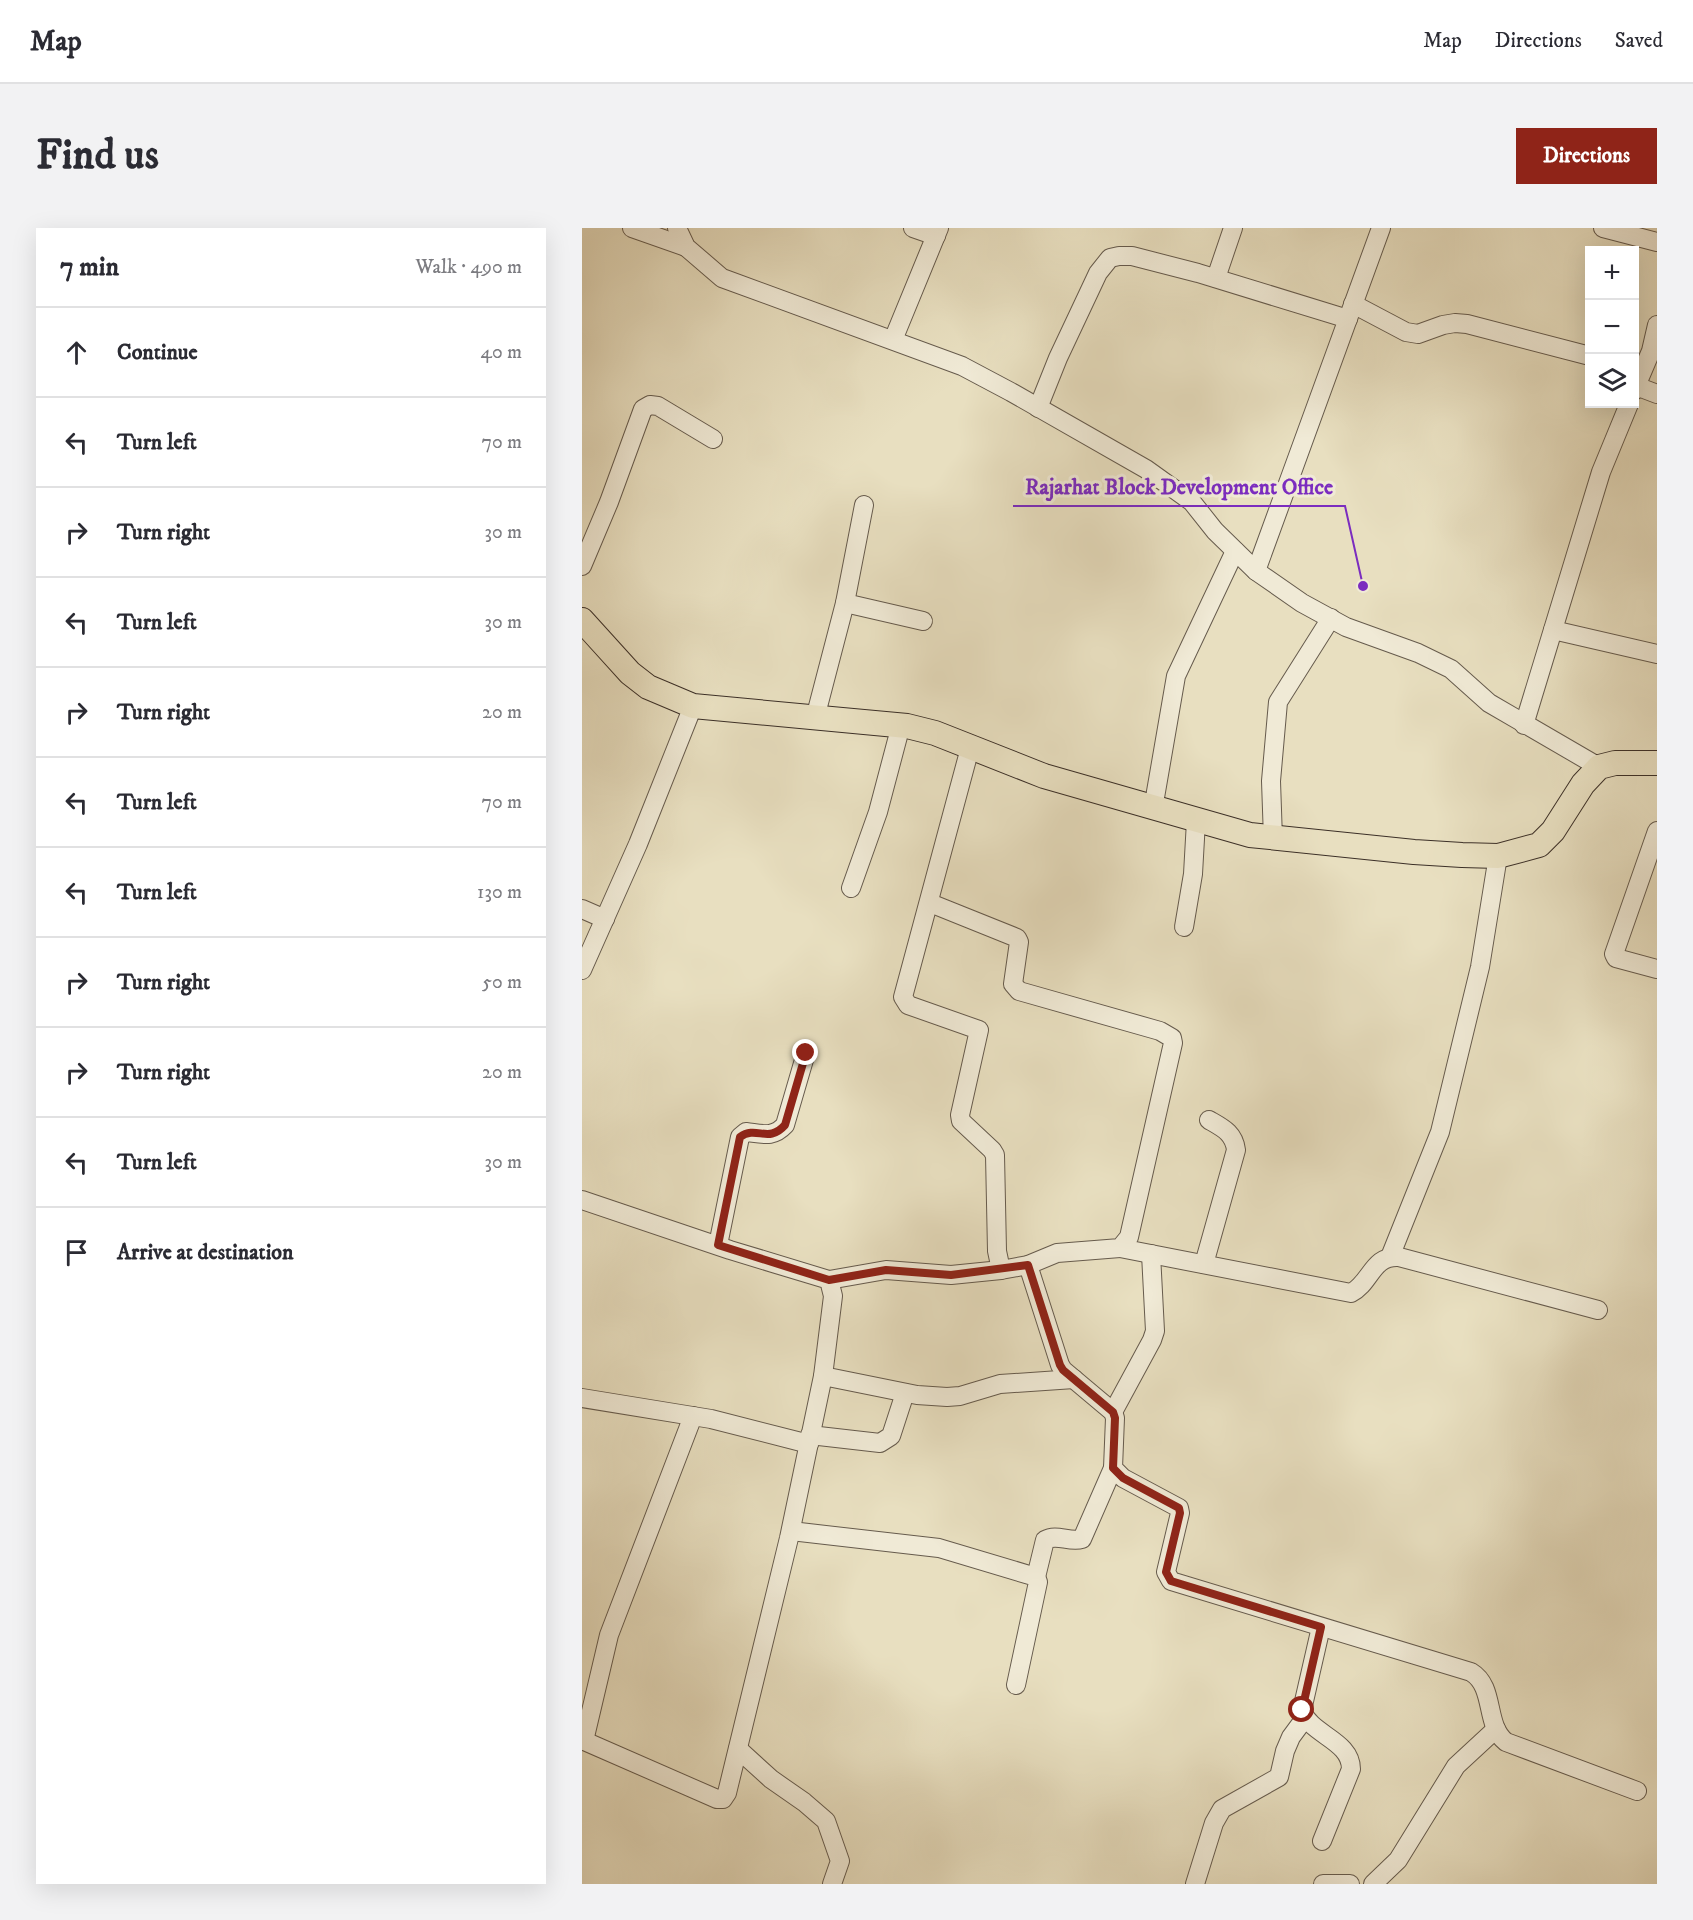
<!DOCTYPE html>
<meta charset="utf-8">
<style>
body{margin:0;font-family:"IM FELL DW Pica",serif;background:#f2f2f3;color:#2b2b33}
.controls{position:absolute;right:18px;top:18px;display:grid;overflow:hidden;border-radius:0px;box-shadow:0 6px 24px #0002}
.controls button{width:54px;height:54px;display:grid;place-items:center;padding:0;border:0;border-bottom:2px solid #e1e1e2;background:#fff;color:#2b2b33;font:30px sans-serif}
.stop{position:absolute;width:18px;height:18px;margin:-14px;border:4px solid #8f2418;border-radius:50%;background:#fff}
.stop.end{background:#8f2418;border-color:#fff;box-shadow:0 2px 6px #0008}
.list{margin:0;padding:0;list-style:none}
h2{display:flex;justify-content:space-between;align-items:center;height:78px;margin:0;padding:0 24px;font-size:26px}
h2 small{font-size:20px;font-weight:400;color:#7c7c81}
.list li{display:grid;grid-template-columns:39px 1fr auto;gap:18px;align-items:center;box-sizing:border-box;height:90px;padding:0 24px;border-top:2px solid #e1e1e2}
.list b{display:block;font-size:22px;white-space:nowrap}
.list em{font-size:20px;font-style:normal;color:#7c7c81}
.icon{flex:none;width:33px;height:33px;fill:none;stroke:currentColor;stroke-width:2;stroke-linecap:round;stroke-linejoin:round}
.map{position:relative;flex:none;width:1075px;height:1656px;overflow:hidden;border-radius:0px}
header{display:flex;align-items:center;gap:36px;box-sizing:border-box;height:84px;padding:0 30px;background:#fff;border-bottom:2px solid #e1e1e2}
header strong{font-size:28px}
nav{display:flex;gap:33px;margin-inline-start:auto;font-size:21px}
.intro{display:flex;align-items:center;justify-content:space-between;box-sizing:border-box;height:144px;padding:0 36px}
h1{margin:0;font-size:42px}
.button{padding:15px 27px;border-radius:0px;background:#8f2418;color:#fff;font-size:21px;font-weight:700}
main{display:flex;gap:36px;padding:0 36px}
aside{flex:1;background:#fff;border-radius:0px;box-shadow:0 6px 24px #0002}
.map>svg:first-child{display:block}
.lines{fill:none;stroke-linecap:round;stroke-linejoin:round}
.minor-casing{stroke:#665b4d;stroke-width:20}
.major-casing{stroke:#3b2f27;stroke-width:26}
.minor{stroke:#f0ead6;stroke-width:18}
.major{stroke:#e8dfc0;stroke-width:24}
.route{stroke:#8f2418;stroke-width:8}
.leader{fill:none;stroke:#7b2cbf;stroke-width:2}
.callout-dot{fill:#7b2cbf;stroke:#f0ead6;stroke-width:2}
.callout-label{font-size:22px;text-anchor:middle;font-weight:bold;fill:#7b2cbf;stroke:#f0ead6;stroke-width:6;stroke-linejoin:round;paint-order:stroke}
</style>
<header>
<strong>Map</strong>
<nav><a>Map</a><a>Directions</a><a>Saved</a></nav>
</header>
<div class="intro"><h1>Find us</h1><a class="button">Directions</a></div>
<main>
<aside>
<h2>7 min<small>Walk · 490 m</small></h2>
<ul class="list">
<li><svg class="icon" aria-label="ahead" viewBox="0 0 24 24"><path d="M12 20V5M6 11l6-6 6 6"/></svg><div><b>Continue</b></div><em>40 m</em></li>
<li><svg class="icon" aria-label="left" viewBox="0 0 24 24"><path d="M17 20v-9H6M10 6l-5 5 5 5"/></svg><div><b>Turn left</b></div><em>70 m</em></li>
<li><svg class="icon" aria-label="right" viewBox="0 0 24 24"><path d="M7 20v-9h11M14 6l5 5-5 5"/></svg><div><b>Turn right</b></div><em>30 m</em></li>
<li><svg class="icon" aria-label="left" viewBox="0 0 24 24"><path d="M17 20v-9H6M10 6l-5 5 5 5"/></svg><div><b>Turn left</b></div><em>30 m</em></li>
<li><svg class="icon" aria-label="right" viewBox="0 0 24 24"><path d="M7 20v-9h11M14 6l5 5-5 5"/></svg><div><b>Turn right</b></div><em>20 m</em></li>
<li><svg class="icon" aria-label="left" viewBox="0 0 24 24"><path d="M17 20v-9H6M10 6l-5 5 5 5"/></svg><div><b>Turn left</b></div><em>70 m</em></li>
<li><svg class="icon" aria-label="left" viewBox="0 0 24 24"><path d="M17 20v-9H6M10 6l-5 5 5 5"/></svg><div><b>Turn left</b></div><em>130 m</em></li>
<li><svg class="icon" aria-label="right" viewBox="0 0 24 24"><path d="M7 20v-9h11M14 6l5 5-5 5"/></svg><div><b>Turn right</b></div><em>50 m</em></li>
<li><svg class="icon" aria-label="right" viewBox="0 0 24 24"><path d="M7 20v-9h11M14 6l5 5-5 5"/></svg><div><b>Turn right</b></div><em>20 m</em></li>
<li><svg class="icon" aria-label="left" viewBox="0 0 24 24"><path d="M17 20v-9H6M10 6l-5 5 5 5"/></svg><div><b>Turn left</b></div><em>30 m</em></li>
<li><svg class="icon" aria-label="arrive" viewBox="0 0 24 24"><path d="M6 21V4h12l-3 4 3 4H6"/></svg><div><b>Arrive at destination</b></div></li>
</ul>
</aside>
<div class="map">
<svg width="1075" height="1656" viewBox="0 0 1075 1656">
<rect width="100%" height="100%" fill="#e8dfc0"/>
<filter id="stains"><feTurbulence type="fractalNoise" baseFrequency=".00333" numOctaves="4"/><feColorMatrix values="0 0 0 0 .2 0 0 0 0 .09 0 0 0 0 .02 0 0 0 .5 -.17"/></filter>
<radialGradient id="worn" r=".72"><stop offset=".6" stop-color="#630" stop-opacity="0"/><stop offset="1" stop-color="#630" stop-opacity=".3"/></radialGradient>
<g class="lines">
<defs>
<g id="minor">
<path d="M50,0L104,19"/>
<path d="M95,0L104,19L140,50L380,138L429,164L564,241L610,274L633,303L674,343L720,375L764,399L836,425L869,441L907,475L1017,539"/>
<path d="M331,0L354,8"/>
<path d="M1021,0L1075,14"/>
<path d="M634,50L651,0"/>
<path d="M771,76L824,104L836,106L861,97L873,95L885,96L1008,128"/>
<path d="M311,112L357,0"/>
<path d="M1054,158L1075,166"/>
<path d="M1052,163L1069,123L1075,97"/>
<path d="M456,180L476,130L516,45L528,30L537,28H550L616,45L766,91"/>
<path d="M0,338L27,274L61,181L68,177L76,178L131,211"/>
<path d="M674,343L799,0"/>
<path d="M263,375L341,393"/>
<path d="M971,402L1075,426"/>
<path d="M233,490L263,375L282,277"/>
<path d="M942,497L1019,244L1047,176"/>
<path d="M388,520L321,769L326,777L397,802L378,887L379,893L410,922L413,927L415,1023L419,1042"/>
<path d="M571,581L594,448L653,323"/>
<path d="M1075,603L1032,726L1034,730L1075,741"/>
<path d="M691,611L689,553L696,474L749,390"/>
<path d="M269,660L296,584L319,497"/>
<path d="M0,681L23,691"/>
<path d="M602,699L611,646L614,593"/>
<path d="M0,742L56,616L111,478"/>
<path d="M0,972L148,1022L247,1052L251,1068L241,1148L207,1310L145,1565L141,1571H135L0,1512"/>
<path d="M136,1017L158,909L164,904C181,906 191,910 203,897L224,825"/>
<path d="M538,1020L769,1065C789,1055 790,1027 817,1029L1016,1082"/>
<path d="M808,1029L858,904L898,739L916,628"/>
<path d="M622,1036L654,922C652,905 641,900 627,892"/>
<path d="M446,1037L478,1137L481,1142L531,1184L533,1190L531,1240L541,1250L597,1280L598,1285L584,1344L589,1353L889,1444C914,1459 902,1497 924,1514L1055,1563"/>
<path d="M247,1052L304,1042L369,1047L419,1042L446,1037L475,1025L538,1020L547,1009L591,815L590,810L578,803L437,763L431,756L437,714L435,710L348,675"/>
<path d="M241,1148L335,1167L365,1169L378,1168L418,1156L492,1151"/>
<path d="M0,1170L129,1191L227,1216"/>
<path d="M531,1184L570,1112L573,1103L569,1026"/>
<path d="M228,1207L298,1215L309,1208L323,1165"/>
<path d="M209,1303L357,1320L454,1349L456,1354L434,1457"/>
<path d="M454,1349L463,1312C475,1305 487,1315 500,1311L531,1240"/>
<path d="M739,1399L720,1482C728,1507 769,1512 769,1541L740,1613"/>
<path d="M2,1513L27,1407L111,1188"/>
<path d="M156,1521L189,1551L222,1574L244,1593L258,1633L250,1656"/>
<path d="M613,1656L632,1595L640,1581L697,1549L703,1523L709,1509L723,1490"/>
<path d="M741,1656H768"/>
<path d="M791,1656L816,1632L874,1538L914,1501"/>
</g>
<path id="major" d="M0,392L48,445L66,459L111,478L325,498L353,505L462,548L668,607L832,624L880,627L916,628L957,617L971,603L1001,556L1017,539L1033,535H1075"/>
</defs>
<use href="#minor" class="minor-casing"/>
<use href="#major" class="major-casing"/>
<use href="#minor" class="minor"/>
<use href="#major" class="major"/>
</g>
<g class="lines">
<path class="route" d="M224,825L203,897C186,916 175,897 158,909L136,1017L247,1052L304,1042L369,1047L446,1037L478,1137L481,1142L531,1184L533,1190L531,1240L541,1250L597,1280L598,1285L584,1344L589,1353L739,1399L720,1482"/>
</g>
<path class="leader" d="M781 358L763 278H431"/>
<circle class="callout-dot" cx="781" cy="358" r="6"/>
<g class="callout-label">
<text x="597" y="266">Rajarhat Block Development Office</text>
</g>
<rect width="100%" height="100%" filter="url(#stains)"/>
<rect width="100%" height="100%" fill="url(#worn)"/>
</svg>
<div class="controls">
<button>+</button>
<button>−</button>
<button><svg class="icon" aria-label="layers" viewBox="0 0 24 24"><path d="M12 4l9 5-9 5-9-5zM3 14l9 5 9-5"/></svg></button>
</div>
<div class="stop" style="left:720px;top:1482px"></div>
<div class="stop end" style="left:224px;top:825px"></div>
</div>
</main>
